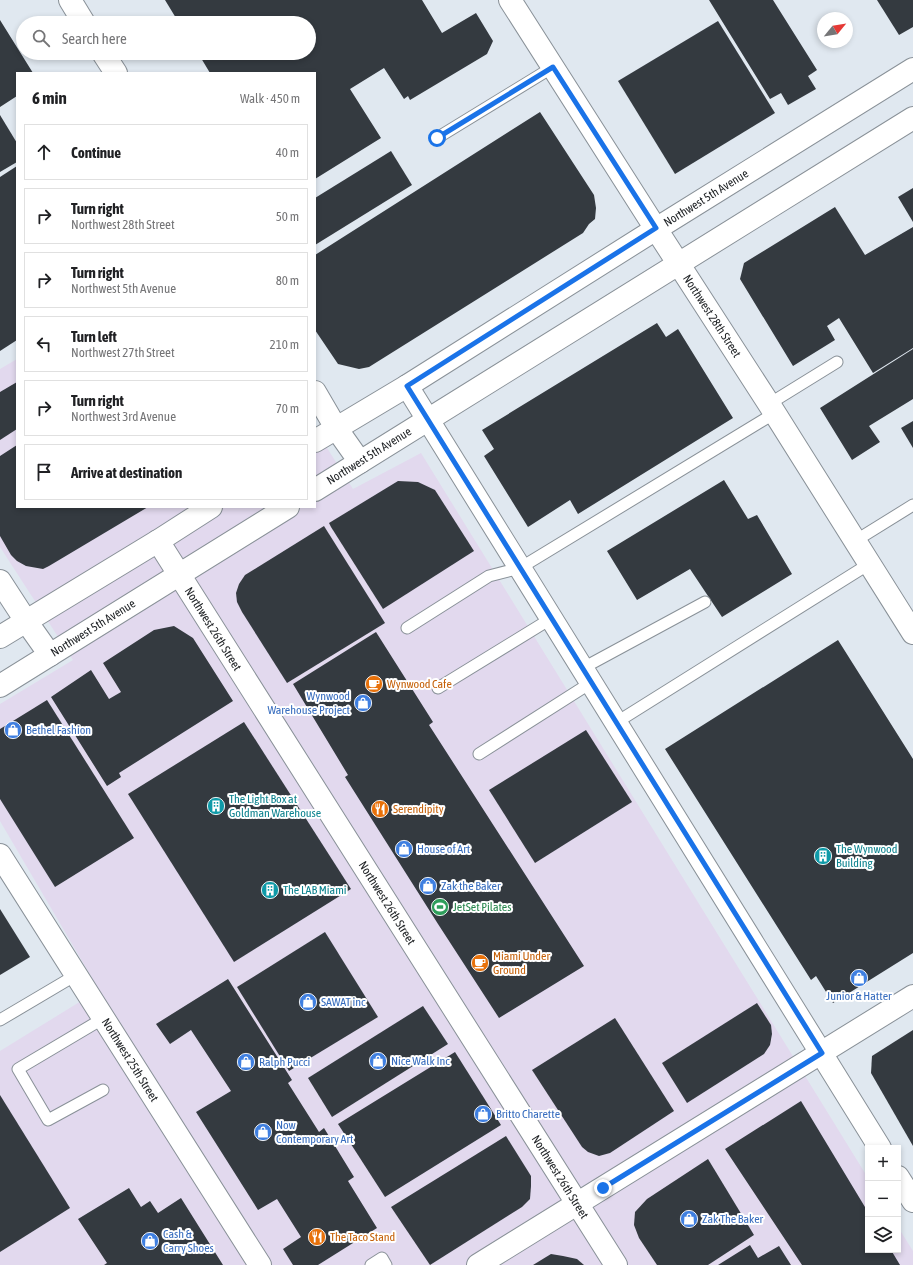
<!DOCTYPE html>
<meta charset="utf-8">
<style>
body{margin:0;font-family:"Asap Condensed",sans-serif;background:#f2f2f2;color:#202124}
.controls{position:absolute;right:12px;bottom:12px;display:grid;overflow:hidden;border-radius:0px;box-shadow:0 2px 6px #0003}
.controls button{width:36px;height:36px;display:grid;place-items:center;padding:0;border:0;border-bottom:1px solid #e0e0e0;background:#fff;color:#202124;font:20px sans-serif}
.compass{position:absolute;left:817px;top:12px;width:36px;height:36px;border-radius:50%;background:#fff;box-shadow:0 2px 6px #0003;rotate:60deg}
.stop{position:absolute;width:12px;height:12px;margin:-9px;border:3px solid #1a73e8;border-radius:50%;background:#fff}
.stop.end{background:#1a73e8;border-color:#fff;box-shadow:0 1px 4px #0008}
.list{margin:0;padding:0;list-style:none}
h2{display:flex;justify-content:space-between;align-items:center;height:52px;margin:0;padding:0 16px;font-size:17px}
h2 small{font-size:13px;font-weight:400;color:#757577}
.list li{display:grid;grid-template-columns:26px 1fr auto;gap:12px;align-items:center;box-sizing:border-box;height:56px;margin:0 8px 8px;padding:0 8px;border:1px solid #e0e0e0;border-radius:0px}
.list b{display:block;font-size:15px;white-space:nowrap}
.list p{margin:0;font-size:13px;white-space:nowrap;color:#757577}
.list em{font-size:13px;font-style:normal;color:#757577}
.icon{flex:none;width:22px;height:22px;fill:none;stroke:currentColor;stroke-width:2;stroke-linecap:round;stroke-linejoin:round}
.map{position:relative;flex:none;width:913px;height:1265px;overflow:hidden}
.search{position:absolute;background:#fff;box-shadow:0 2px 6px #0003;left:16px;top:16px;width:300px;height:44px;display:flex;align-items:center;gap:10px;box-sizing:border-box;padding:0 14px;border-radius:22px;color:#757577;font-size:15px}
.panel{position:absolute;background:#fff;box-shadow:0 2px 6px #0003;left:16px;top:72px;width:300px;height:436px;border-radius:0px}
.map>svg:first-child{display:block}
.commercial{fill:#e2d9ee}
.building{fill:#343a40}
.lines{fill:none;stroke-linecap:round;stroke-linejoin:round}
.service-casing{stroke:#899198;stroke-width:13}
.minor-casing{stroke:#899198;stroke-width:24}
.service{stroke:#fff;stroke-width:11}
.minor{stroke:#fff;stroke-width:22}
.route{stroke:#1a73e8;stroke-width:5}
.labels{text-anchor:middle;stroke-width:4;stroke-linejoin:round;paint-order:stroke}
.street-label{font-size:12px;fill:#222528;stroke:#fff}
.food-label{font-size:12px;fill:#c56008;stroke:#fff;text-anchor:start}
.shop-label{font-size:12px;fill:#366cbe;stroke:#fff;text-anchor:start}
.culture-label{font-size:12px;fill:#0d838f;stroke:#fff;text-anchor:start}
.leisure-label{font-size:12px;fill:#27864d;stroke:#fff;text-anchor:start}
</style>
<div class="map">
<svg width="913" height="1265" viewBox="0 0 913 1265">
<rect width="100%" height="100%" fill="#e0e8f0"/>
<path class="commercial" d="M17,359V507H315V429L353,489L421,453L868,1178V1250H898V1227L913,1251V1265H0V1051L99,990L0,821V704L73,660L0,547V369Z"/>
<g class="building">
<path d="M165,0H422L442,33L476,13L493,41L487,54L410,100L408,96L404,99L384,68L350,89L381,138L315,179V73H210L198,53H309V23H179Z"/>
<path d="M709,0H773L817,70L808,76L816,89L788,105L781,93L770,99Z"/>
<path d="M877,0H913V27L899,35Z"/>
<path d="M0,20L33,73H17V96L0,107Z"/>
<path d="M718,21L775,113L675,174L618,81Z"/>
<path d="M540,112L594,195L596,208L595,219L589,224L583,233L369,367L359,369L338,364L315,330V255Z"/>
<path d="M0,115L17,143V162L0,172Z"/>
<path d="M391,151L412,185L315,245V198Z"/>
<path d="M17,166V340L0,351V177Z"/>
<path d="M913,188V222L898,197Z"/>
<path d="M835,207L865,255L913,227V348L873,373L839,318L827,326L835,340L793,366L740,279L744,263Z"/>
<path d="M657,323L666,337L678,329L733,418L578,514L570,500L528,527L484,456L494,449L482,430Z"/>
<path d="M913,349V399L869,426L880,442L852,460L820,408Z"/>
<path d="M17,382V429L0,440V392Z"/>
<path d="M913,421V448L901,428Z"/>
<path d="M17,445V507H148L49,566L43,569L26,566L17,561L11,555L0,536V456Z"/>
<path d="M724,480L748,519L757,515L792,574L722,617L690,569L637,600L607,551Z"/>
<path d="M398,481L418,482L435,490L474,551L383,609L331,527L329,523Z"/>
<path d="M324,526L385,623L287,683L242,612L237,602L236,593L239,584L245,575Z"/>
<path d="M174,626L193,638L233,701L119,773L121,777L107,786L51,697L91,670L109,699L121,692L103,663L154,630Z"/>
<path d="M376,632L433,722L429,725L584,966L499,1018L438,924L345,777L348,775L293,684Z"/>
<path d="M838,640L913,759V953L833,1003L816,976L811,980L665,749Z"/>
<path d="M47,700L134,838L55,887L0,799V729Z"/>
<path d="M244,722L351,889L234,962L128,794Z"/>
<path d="M586,730L632,802L535,863L489,790Z"/>
<path d="M0,909L30,957L0,975Z"/>
<path d="M325,932L378,1017L289,1071L237,987Z"/>
<path d="M228,979L292,1080L288,1083L319,1132L324,1128L354,1177L348,1181L377,1228L318,1265H293L283,1249L301,1237L277,1199L258,1210L196,1112L231,1091L191,1030L170,1044L156,1024Z"/>
<path d="M757,1003L771,1025L772,1034L770,1045L764,1054L687,1103L662,1063Z"/>
<path d="M423,1006L448,1044L332,1117L308,1078Z"/>
<path d="M615,1018L674,1111L610,1153L599,1156L588,1152L582,1147L532,1070Z"/>
<path d="M913,1030V1146L871,1073L872,1056Z"/>
<path d="M455,1052L501,1125L385,1197L338,1124Z"/>
<path d="M0,1095L70,1208L0,1252Z"/>
<path d="M801,1101L868,1212V1250H891L900,1265H802L725,1149Z"/>
<path d="M506,1136L531,1176V1186L530,1199L522,1207L430,1265L391,1207Z"/>
<path d="M708,1159L754,1235L708,1265H657L639,1238L634,1225L635,1212L647,1199Z"/>
<path d="M129,1188L141,1207L150,1201L158,1213L181,1198L223,1265H104L107,1263L78,1219Z"/>
<path d="M750,1245L758,1258L779,1246L791,1265H718Z"/>
<path d="M551,1254L563,1256L577,1259L584,1265H533Z"/>
</g>
<g class="lines">
<defs>
<g id="service">
<path d="M437,138L553,67"/>
<path d="M769,404L837,362"/>
<path d="M855,541L913,505"/>
<path d="M407,628L489,576L520,568L775,413"/>
<path d="M583,668L705,602"/>
<path d="M438,688L552,618"/>
<path d="M617,722L869,564"/>
<path d="M479,754L592,682"/>
<path d="M0,1020L76,975"/>
<path d="M103,1090L48,1120L18,1069L104,1018"/>
<path d="M371,1265L382,1258L386,1265"/>
</g>
<g id="minor">
<path d="M70,0L84,23"/>
<path d="M510,0L656,229L769,404L913,633"/>
<path d="M103,53L116,73"/>
<path d="M407,386L880,1148"/>
<path d="M315,392L336,428L360,462"/>
<path d="M315,441L407,386L656,229L913,69"/>
<path d="M315,490L913,118"/>
<path d="M158,541L616,1265"/>
<path d="M0,581L26,621L50,655"/>
<path d="M0,637L158,541L211,507"/>
<path d="M0,686L288,507"/>
<path d="M0,855L260,1265"/>
<path d="M898,1177L913,1201"/>
<path d="M478,1265L913,996"/>
</g>
</defs>
<use href="#service" class="service-casing"/>
<use href="#minor" class="minor-casing"/>
<use href="#service" class="service"/>
<use href="#minor" class="minor"/>
</g>
<g class="lines">
<path class="route" d="M437,138L553,67L656,228L407,386L822,1053L603,1188"/>
</g>
<defs>
<symbol id="cafe-disc" viewBox="-11 -11 22 22"><circle r="9.5" fill="#e8710a" stroke="#fff"/><path d="M-5.5-4.5H6V0H3Q3 3.5 0 3.5H-2.5Q-5.5 3.5-5.5 0ZM3-3.2v2h1.7v-2ZM-6 4.5H4V6H-6Z" fill="#fff"/></symbol>
<symbol id="shop-disc" viewBox="-11 -11 22 22"><circle r="9.5" fill="#3f7fe0" stroke="#fff"/><path d="M-5-2.5h2.3a2.7 3.5 0 0 1 5.4 0H5L5.5 6h-11ZM-1.5-2.5h3a1.5 2.3 0 0 0-3 0Z" fill="#fff"/></symbol>
<symbol id="building-disc" viewBox="-11 -11 22 22"><circle r="9.5" fill="#0f9aa8" stroke="#fff"/><path d="M-4-6H4V6H1V3H-1V6H-4ZM-2.5-4.3h1.7v1.8h-1.7ZM.8-4.3h1.7v1.8H.8ZM-2.5-1h1.7V.8h-1.7ZM.8-1h1.7V.8H.8Z" fill="#fff"/></symbol>
<symbol id="restaurant-disc" viewBox="-11 -11 22 22"><circle r="9.5" fill="#e8710a" stroke="#fff"/><path d="M-5-6h1v4h1v-4h1v4h1v-4h1v5L-1.5 .5V6h-2V.5L-5-1ZM5-6V6H3V1.5H1.5Q1.5-4 5-6Z" fill="#fff"/></symbol>
<symbol id="stadium-disc" viewBox="-11 -11 22 22"><circle r="9.5" fill="#2e9e5b" stroke="#fff"/><path d="M0-5a6.5 5 0 1 0 0 10a6.5 5 0 1 0 0-10ZM-3.5-1.8h7v3.6h-7Z" fill="#fff"/></symbol>
</defs>
<g fill-rule="evenodd">
<use href="#cafe-disc" x="364" y="674" width="20" height="20"/>
<use href="#shop-disc" x="353" y="693" width="20" height="20"/>
<use href="#shop-disc" x="3" y="720" width="20" height="20"/>
<use href="#building-disc" x="206" y="796" width="20" height="20"/>
<use href="#restaurant-disc" x="370" y="799" width="20" height="20"/>
<use href="#shop-disc" x="394" y="839" width="20" height="20"/>
<use href="#building-disc" x="813" y="846" width="20" height="20"/>
<use href="#shop-disc" x="418" y="876" width="20" height="20"/>
<use href="#building-disc" x="260" y="880" width="20" height="20"/>
<use href="#stadium-disc" x="430" y="897" width="20" height="20"/>
<use href="#cafe-disc" x="470" y="953" width="20" height="20"/>
<use href="#shop-disc" x="849" y="968" width="20" height="20"/>
<use href="#shop-disc" x="298" y="992" width="20" height="20"/>
<use href="#shop-disc" x="368" y="1051" width="20" height="20"/>
<use href="#shop-disc" x="236" y="1052" width="20" height="20"/>
<use href="#shop-disc" x="473" y="1104" width="20" height="20"/>
<use href="#shop-disc" x="253" y="1122" width="20" height="20"/>
<use href="#shop-disc" x="679" y="1209" width="20" height="20"/>
<use href="#restaurant-disc" x="307" y="1227" width="20" height="20"/>
<use href="#shop-disc" x="140" y="1231" width="20" height="20"/>
</g>
<g class="labels">
<g class="street-label">
<text transform="translate(706 198) rotate(-32)" y="4">Northwest 5th Avenue</text>
<text transform="translate(712 316) rotate(57)" y="4">Northwest 28th Street</text>
<text transform="translate(369 456) rotate(-32)" y="4">Northwest 5th Avenue</text>
<text transform="translate(93 628) rotate(-32)" y="4">Northwest 5th Avenue</text>
<text transform="translate(213 629) rotate(58)" y="4">Northwest 26th Street</text>
<text transform="translate(387 903) rotate(58)" y="4">Northwest 26th Street</text>
<text transform="translate(130 1060) rotate(58)" y="4">Northwest 25th Street</text>
<text transform="translate(560 1177) rotate(58)" y="4">Northwest 26th Street</text>
</g>
<g class="food-label">
<text x="387" y="688">Wynwood Cafe</text>
<text x="393" y="813">Serendipity</text>
<text x="493" y="960">Miami Under<tspan x="493" dy="14">Ground</tspan></text>
<text x="330" y="1241">The Taco Stand</text>
</g>
<g class="shop-label">
<text x="350" y="700" text-anchor="end">Wynwood<tspan x="350" dy="14">Warehouse Project</tspan></text>
<text x="26" y="734">Bethel Fashion</text>
<text x="417" y="853">House of Art</text>
<text x="441" y="890">Zak the Baker</text>
<text x="859" y="1000" text-anchor="middle">Junior &amp; Hatter</text>
<text x="321" y="1006">SAWAT inc</text>
<text x="391" y="1065">Nice Walk Inc</text>
<text x="259" y="1066">Ralph Pucci</text>
<text x="496" y="1118">Britto Charette</text>
<text x="276" y="1129">Now<tspan x="276" dy="14">Contemporary Art</tspan></text>
<text x="702" y="1223">Zak The Baker</text>
<text x="163" y="1238">Cash &amp;<tspan x="163" dy="14">Carry Shoes</tspan></text>
</g>
<g class="culture-label">
<text x="229" y="803">The Light Box at<tspan x="229" dy="14">Goldman Warehouse</tspan></text>
<text x="836" y="853">The Wynwood<tspan x="836" dy="14">Building</tspan></text>
<text x="283" y="894">The LAB Miami</text>
</g>
<g class="leisure-label">
<text x="453" y="911">JetSet Pilates</text>
</g>
</g>
</svg>
<div class="controls">
<button>+</button>
<button>−</button>
<button><svg class="icon" aria-label="layers" viewBox="0 0 24 24"><path d="M12 4l9 5-9 5-9-5zM3 14l9 5 9-5"/></svg></button>
</div>
<svg class="compass" viewBox="-18 -18 36 36"><path d="M0-13l5 13h-10z" fill="#e53935"/><path d="M0 13l5-13h-10z" fill="#757577"/></svg>
<div class="stop" style="left:437px;top:138px"></div>
<div class="stop end" style="left:603px;top:1188px"></div>
<div class="search"><svg class="icon" aria-label="search" viewBox="0 0 24 24"><circle cx="10" cy="10" r="6"/><path d="M15 15l6 6"/></svg>Search here</div>
<section class="panel">
<h2>6 min<small>Walk · 450 m</small></h2>
<ul class="list">
<li><svg class="icon" aria-label="ahead" viewBox="0 0 24 24"><path d="M12 20V5M6 11l6-6 6 6"/></svg><div><b>Continue</b></div><em>40 m</em></li>
<li><svg class="icon" aria-label="right" viewBox="0 0 24 24"><path d="M7 20v-9h11M14 6l5 5-5 5"/></svg><div><b>Turn right</b><p>Northwest 28th Street</p></div><em>50 m</em></li>
<li><svg class="icon" aria-label="right" viewBox="0 0 24 24"><path d="M7 20v-9h11M14 6l5 5-5 5"/></svg><div><b>Turn right</b><p>Northwest 5th Avenue</p></div><em>80 m</em></li>
<li><svg class="icon" aria-label="left" viewBox="0 0 24 24"><path d="M17 20v-9H6M10 6l-5 5 5 5"/></svg><div><b>Turn left</b><p>Northwest 27th Street</p></div><em>210 m</em></li>
<li><svg class="icon" aria-label="right" viewBox="0 0 24 24"><path d="M7 20v-9h11M14 6l5 5-5 5"/></svg><div><b>Turn right</b><p>Northwest 3rd Avenue</p></div><em>70 m</em></li>
<li><svg class="icon" aria-label="arrive" viewBox="0 0 24 24"><path d="M6 21V4h12l-3 4 3 4H6"/></svg><div><b>Arrive at destination</b></div></li>
</ul>
</section>
</div>
